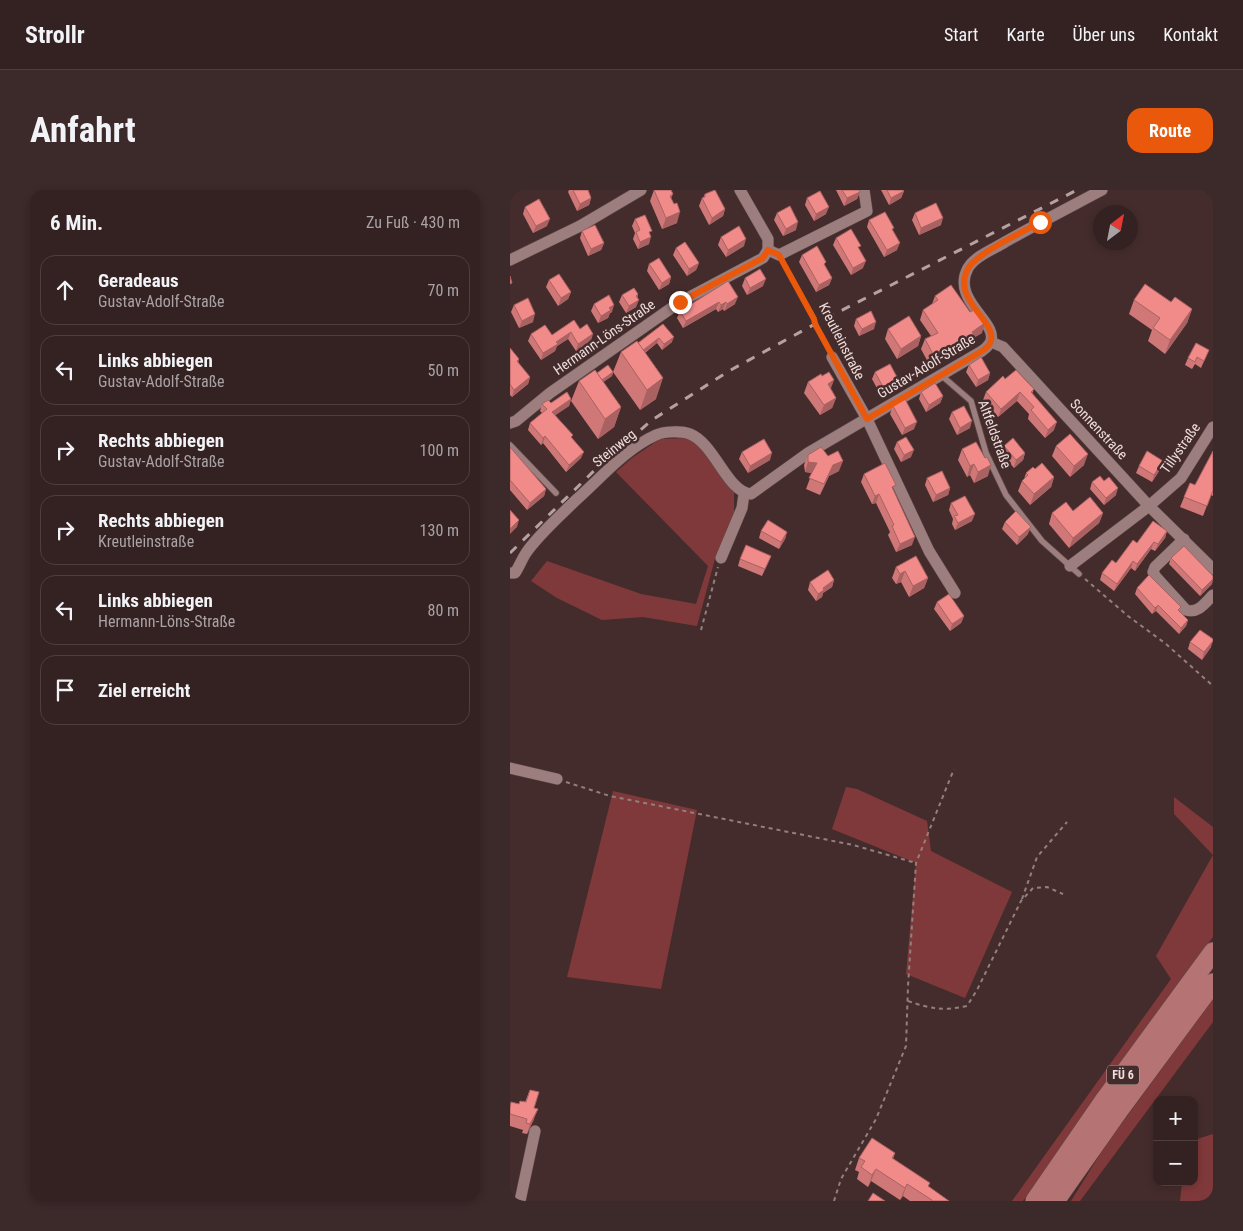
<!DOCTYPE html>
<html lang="de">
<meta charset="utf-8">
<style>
body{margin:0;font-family:"Roboto Condensed",sans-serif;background:#3c292a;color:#f1f3f6}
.controls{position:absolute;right:15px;bottom:15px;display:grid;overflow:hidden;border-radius:10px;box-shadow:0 2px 8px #0003}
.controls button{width:45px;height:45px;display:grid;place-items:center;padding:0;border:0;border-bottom:1px solid #4e3e3f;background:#342121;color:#f1f3f6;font:25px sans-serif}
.compass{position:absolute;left:583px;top:15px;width:45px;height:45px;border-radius:50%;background:#342121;box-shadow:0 2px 8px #0003;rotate:32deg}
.stop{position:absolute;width:15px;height:15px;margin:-11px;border:4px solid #ea580c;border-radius:50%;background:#fff}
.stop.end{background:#ea580c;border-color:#fff;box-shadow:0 1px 5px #0008}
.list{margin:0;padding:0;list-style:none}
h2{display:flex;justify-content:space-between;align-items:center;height:65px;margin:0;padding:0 20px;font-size:21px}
h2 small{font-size:16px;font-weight:400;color:#a9a3a5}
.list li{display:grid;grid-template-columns:32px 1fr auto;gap:15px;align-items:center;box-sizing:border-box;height:70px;margin:0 10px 10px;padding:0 10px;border:1px solid #4e3e3f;border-radius:15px}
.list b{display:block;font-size:19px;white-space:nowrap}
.list p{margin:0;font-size:16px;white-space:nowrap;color:#a9a3a5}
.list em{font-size:16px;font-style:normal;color:#a9a3a5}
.icon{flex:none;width:28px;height:28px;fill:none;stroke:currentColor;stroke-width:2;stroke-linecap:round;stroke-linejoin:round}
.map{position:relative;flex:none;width:703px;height:1011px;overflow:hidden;border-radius:15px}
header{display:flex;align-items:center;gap:30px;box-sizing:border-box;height:70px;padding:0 25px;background:#342121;border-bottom:1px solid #4e3e3f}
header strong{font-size:24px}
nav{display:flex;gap:28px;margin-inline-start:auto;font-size:18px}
.intro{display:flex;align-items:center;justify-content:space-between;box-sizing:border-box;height:120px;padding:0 30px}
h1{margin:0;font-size:35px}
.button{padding:12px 22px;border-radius:15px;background:#ea580c;color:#fff;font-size:18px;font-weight:700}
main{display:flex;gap:30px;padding:0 30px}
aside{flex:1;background:#342121;border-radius:15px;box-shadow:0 2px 8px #0003}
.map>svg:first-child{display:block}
.green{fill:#80393a}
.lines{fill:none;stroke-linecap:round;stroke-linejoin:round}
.lane-casing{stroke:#5d4848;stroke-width:7}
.street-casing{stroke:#5d4848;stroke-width:12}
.primary-casing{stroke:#5d4848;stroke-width:20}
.path{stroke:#947f7f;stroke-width:2;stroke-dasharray:4 4;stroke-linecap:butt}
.lane{stroke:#9b7e7d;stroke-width:5.5}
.street{stroke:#9b7e7d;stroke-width:11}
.primary{stroke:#b57473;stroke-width:19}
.rail{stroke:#b5a1a1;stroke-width:3;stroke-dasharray:9 9;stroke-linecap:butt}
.wall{fill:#cf7877}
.shaded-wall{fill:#a96161}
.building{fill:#f18b8a;stroke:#a96161}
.route{stroke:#ea580c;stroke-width:6}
.labels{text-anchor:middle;stroke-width:5;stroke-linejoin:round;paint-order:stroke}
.shield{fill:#452c2c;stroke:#bba8a7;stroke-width:1}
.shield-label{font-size:12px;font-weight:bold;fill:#eedddc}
.street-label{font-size:14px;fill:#eedddc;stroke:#452c2c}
</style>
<header>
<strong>Strollr</strong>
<nav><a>Start</a><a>Karte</a><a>Über uns</a><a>Kontakt</a></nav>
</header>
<div class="intro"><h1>Anfahrt</h1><a class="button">Route</a></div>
<main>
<aside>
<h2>6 Min.<small>Zu Fuß · 430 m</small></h2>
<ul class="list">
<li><svg class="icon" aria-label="ahead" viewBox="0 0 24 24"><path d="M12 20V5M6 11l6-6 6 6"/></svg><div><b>Geradeaus</b><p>Gustav-Adolf-Straße</p></div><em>70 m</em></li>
<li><svg class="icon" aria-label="left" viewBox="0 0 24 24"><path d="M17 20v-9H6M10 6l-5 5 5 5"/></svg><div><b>Links abbiegen</b><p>Gustav-Adolf-Straße</p></div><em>50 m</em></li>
<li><svg class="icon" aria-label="right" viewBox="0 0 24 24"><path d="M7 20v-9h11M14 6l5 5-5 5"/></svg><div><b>Rechts abbiegen</b><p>Gustav-Adolf-Straße</p></div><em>100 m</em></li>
<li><svg class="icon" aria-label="right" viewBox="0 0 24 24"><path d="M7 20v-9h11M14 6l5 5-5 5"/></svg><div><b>Rechts abbiegen</b><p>Kreutleinstraße</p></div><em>130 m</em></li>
<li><svg class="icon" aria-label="left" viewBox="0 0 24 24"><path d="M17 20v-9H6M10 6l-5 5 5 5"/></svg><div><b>Links abbiegen</b><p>Hermann-Löns-Straße</p></div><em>80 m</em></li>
<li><svg class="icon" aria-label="arrive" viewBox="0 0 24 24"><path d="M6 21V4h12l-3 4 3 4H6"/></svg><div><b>Ziel erreicht</b></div></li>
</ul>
</aside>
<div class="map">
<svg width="703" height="1011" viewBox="0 0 703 1011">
<rect width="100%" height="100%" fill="#452c2c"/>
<g class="green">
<path d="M177,248L191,258L224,301V323L206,365L187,436L133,427L92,430L47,408L21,391L37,371L131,404L186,414L198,376L106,282L122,268L150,249Z"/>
<path d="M336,597L347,599L417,631L421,661L502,702L455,808L396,784L406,673L322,639Z"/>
<path d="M103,601L187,620L151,799L57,787Z"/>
<path d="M664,607L703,637V747L513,1011H502L661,789L646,766L703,665L664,624Z"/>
<path d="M703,809V832L570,1011H561L595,956Z"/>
<path d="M703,944V1011H670L672,992H684V950Z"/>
</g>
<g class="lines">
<defs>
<g id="lane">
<path d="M431,185L461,211L476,263L496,305L532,351L569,384"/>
<path d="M0,255L46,303"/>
</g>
<g id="street">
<path d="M230,0L258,49V60L269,65L357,21L354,0"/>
<path d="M0,70L70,36L131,0"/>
<path d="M481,152L493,157L639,316L703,379"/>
<path d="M322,167L357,229L419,361L445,403"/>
<path d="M0,233L6,231L40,203L170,112L253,68L258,60"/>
<path d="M674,349L645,377L643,382L646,387L676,420C688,424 695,413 703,405"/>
<path d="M211,368L232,318L234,304"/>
<path d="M560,376L639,316L671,288L703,237"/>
<path d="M0,383H5C9,377 12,369 16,363C28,345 51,325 66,310C91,288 115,259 146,245C154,241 172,241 180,244C205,254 217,302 241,304L298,263L472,161C475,159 478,156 480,153C491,133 440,111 458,78C465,66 484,59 495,52C527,34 560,17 592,0"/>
<path d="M0,578L47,589"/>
<path d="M10,1011L25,941"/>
</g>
<g id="primary">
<path d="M525,1011L596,908L703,762"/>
<path d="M545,1011L609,920L703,793"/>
</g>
</defs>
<use href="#lane" class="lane-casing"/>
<use href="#street" class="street-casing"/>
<use href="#primary" class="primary-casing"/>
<g class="path">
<path d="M274,74L305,129V134L317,158"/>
<path d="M575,389L618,426L656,454L703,496"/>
<path d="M191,440L208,377"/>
<path d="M56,592L100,606L343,655L406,673"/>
<path d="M512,709L527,667L557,632"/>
<path d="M398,811C421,819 432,821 457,816L467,800L511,711L523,698L537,697L553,704"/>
<path d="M324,1011L331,989L366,929L396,856L398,796L406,673L444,579"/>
</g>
<use href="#lane" class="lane"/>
<use href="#street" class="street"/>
<use href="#primary" class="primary"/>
<path class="rail" d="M0,363L91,274L142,230L219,181L305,134L567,0"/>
</g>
<g class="wall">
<path d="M59,0H78L81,8L79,15L67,21L58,2Z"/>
<path d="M144,0L163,4L161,8L167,33L152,39L140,11Z"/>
<path d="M326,0H349L350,2L347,9L334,16Z"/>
<path d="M371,0H393L394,1L391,8L379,15Z"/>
<path d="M195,4L215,19L213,26L199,35L189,16L192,8H193Z"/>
<path d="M297,8L316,24L304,31L295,15Z"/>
<path d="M15,17L37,36L23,43L13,24Z"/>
<path d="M267,23L286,40L273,46L264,30Z"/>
<path d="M405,23L431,35L409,45L402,30Z"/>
<path d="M125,29L140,45L139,54L128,59L123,49L125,43L122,36Z"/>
<path d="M359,30L383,42L387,60L374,67L357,37Z"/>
<path d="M72,41L94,53L91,60L78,66L70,48Z"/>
<path d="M211,47L234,56L216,67L208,55Z"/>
<path d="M326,48L349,59L353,78L341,85L323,55Z"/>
<path d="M166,58L189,73L186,80L177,86L163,65Z"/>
<path d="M292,65L315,76L322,88L319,95L306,102L289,72Z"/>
<path d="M139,74L161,87L159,94L149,100L137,81Z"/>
<path d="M235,88L253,96L237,105L232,96Z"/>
<path d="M39,90L61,102L58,109L48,116L36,97Z"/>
<path d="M218,91L225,114L214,121L213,119L208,122L206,119L173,138L167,128L170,121Z"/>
<path d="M128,104L126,117L116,123L109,112L112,105Z"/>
<path d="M425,106L472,143L465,147L462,156L448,165L446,162L420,176L411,159L415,149L421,146L410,130L413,120L422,114Z"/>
<path d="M624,110L661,112L682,119L677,133L655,164L638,151L642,140L619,124Z"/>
<path d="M84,114L102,122L100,123L98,128L88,133L81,121Z"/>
<path d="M4,115L23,132L9,138L1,122Z"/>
<path d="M346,129L364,139L349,146L344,136Z"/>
<path d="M153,134L162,152L152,160L147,153L135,163L146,209L130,220L103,182L111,162L128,153Z"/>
<path d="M70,139L81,151L66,161L58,149L47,156L45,161L31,170L18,151L21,144L42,145Z"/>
<path d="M378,139L411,146L408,156L387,169L375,149Z"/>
<path d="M0,158L9,169L8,173L20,187L18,194L2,207L0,205Z"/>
<path d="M699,160L691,178L685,174L682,179L675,175L678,168Z"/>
<path d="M459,175L480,183L478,190L466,197L456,182Z"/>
<path d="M103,182L102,186L93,192L111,217L104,237L88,249L61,211L69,191L87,183Z"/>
<path d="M365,182L388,189L385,196L370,204L362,189Z"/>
<path d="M495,189L524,199L522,204L544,240L535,248L518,229L519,224L507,211L488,227L473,210L476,202Z"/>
<path d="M298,192L320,199L326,208L322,218L310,225L294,203Z"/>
<path d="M411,202L433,206L430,213L416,222L409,209Z"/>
<path d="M61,209L59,216L45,225L62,248L71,268L56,282L33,253L31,255L18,240L20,233L32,223L30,221L32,214Z"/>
<path d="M383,216L404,239L392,245L380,224Z"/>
<path d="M442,222L460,238L447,245L439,229Z"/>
<path d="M387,252L401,267L391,272L384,259Z"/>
<path d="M494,256L515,263L513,270L504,278L491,263Z"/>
<path d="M546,256L574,275L560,287L542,266Z"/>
<path d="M0,257L36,299L34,306L17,320L0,300Z"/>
<path d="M452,259L478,286L464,293L460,285L457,287L448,270Z"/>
<path d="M703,261V306L701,305L693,326L670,317L680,293L685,295Z"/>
<path d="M232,262L260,270L238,283L229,269Z"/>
<path d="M298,265L329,281L319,286L310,305L296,299L302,283L295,282L294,275Z"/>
<path d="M653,271L651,278L642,292L626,283L629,276Z"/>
<path d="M525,279L544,287L541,297L520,315L508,301L512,291L514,289L516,283Z"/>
<path d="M354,284L384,302L402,355L386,362L378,345L380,342L366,313L362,314L351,292Z"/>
<path d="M417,288L440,298L438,305L423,312L415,295Z"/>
<path d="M582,292L606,305L594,315L580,299Z"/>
<path d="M441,313L462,331L445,340L442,334L443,329L439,320Z"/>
<path d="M563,321L593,323L589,333L559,358L539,334L542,323Z"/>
<path d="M495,332L518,344L507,355L492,339Z"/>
<path d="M251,341L277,342L275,349L269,359L249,348Z"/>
<path d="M657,341L655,348L645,361L641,359L625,381L621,378L604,401L590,390L592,383L606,373L627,353Z"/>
<path d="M261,366L252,386L228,376L230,369Z"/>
<path d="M661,368L703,386L702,394L690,406L659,374Z"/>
<path d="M386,377L418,388L414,398L399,407L391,392L386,394L382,388Z"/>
<path d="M324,390L322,397L313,403L312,407L306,411L298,400L300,392Z"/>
<path d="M627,398L671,417L669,421L678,430L676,436L669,444L646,421L642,424L625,404Z"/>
<path d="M427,412L454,426L451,433L440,441L424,419Z"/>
<path d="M680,452L701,457L692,470L678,459Z"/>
<path d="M20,900L24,918V929L17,944L12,943L13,940L0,936V916L15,912Z"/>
<path d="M385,963L383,969L418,997L439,1011H400L393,1006L390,1010L361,991L358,997L347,989L349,982L345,980L349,968Z"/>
</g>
<g class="shaded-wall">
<path d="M394,1L391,8L379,15L381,8Z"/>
<path d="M350,2L347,9L334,16L337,8Z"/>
<path d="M81,8L79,15L67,21L70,14Z"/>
<path d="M319,17L316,24L304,31L306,24Z"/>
<path d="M215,19L213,26L199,35L202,28Z"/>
<path d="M170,22L167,33L152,39L156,28Z"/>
<path d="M433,28L431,35L409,45L411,38Z"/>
<path d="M40,29L37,36L23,43L26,36Z"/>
<path d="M288,32L286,40L273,46L276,39Z"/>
<path d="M141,47L139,54L128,59L130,52Z"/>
<path d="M236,49L234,56L216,67L218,60Z"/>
<path d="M94,53L91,60L78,66L81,59Z"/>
<path d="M390,53L387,60L374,67L377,60Z"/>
<path d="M356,71L353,78L341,85L343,78Z"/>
<path d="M189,73L186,80L177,86L179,79Z"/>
<path d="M161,87L159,94L149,100L152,93Z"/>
<path d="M322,88L319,95L306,102L309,95Z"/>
<path d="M256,89L253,96L237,105L240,98Z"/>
<path d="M61,102L58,109L48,116L51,108Z"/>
<path d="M228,107L225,114L214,121L217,114Z"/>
<path d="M129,110L126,117L116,123L119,116Z"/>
<path d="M209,112L206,119L173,138L176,131Z"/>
<path d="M216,112L213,119L208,122L211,115Z"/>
<path d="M104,115L102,122L100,123L98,128L88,133L91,126L99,118Z"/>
<path d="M682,119L677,133L655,164L660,150Z"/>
<path d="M25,124L23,132L9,138L12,131Z"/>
<path d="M366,132L364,139L349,146L352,139Z"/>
<path d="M475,133L472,143L465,147L462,156L448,165L452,155L462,142Z"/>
<path d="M61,142L58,149L47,156L45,161L31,170L33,163L46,152Z"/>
<path d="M83,144L81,151L66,161L68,154Z"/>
<path d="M411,146L408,156L387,169L391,159Z"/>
<path d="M164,147L162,152L152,160L154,154Z"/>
<path d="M149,148L147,153L126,169L129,164Z"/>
<path d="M450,153L446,162L420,176L424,166Z"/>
<path d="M103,182L102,186L85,198L86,194Z"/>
<path d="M480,183L478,190L466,197L468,190Z"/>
<path d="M20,187L18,194L2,207L4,200Z"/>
<path d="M153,188L146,209L130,220L137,200Z"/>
<path d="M388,189L385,196L370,204L373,197Z"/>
<path d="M324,190L320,201L318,194Z"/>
<path d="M510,202L507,211L488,227L491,219Z"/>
<path d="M433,206L430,213L416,222L419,215Z"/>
<path d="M326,208L322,218L310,225L314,215Z"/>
<path d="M61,209L59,216L40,229L42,222Z"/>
<path d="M111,217L104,237L88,249L95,229Z"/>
<path d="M462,231L460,238L447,245L450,238Z"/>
<path d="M407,232L404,239L392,245L395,238Z"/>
<path d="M547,232L544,240L535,248L538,240Z"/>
<path d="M35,246L33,253L31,255L33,248Z"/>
<path d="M404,260L401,267L391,272L394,265Z"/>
<path d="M74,262L71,268L56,282L59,275Z"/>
<path d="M262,263L260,270L238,283L240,276Z"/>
<path d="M515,263L513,270L504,278L506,270Z"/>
<path d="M578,264L574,275L560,287L564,276Z"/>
<path d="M333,271L329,281L319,286L310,305L323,275Z"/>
<path d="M653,271L651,278L642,292L644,285Z"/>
<path d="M298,272L307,273L303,283L295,282Z"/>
<path d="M464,274L460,285L457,287L460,276Z"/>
<path d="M481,275L478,286L464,293L468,282Z"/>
<path d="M544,287L541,297L520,315L524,304Z"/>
<path d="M440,298L438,305L423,312L426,305Z"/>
<path d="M608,298L606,305L594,315L596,308Z"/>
<path d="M36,299L34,306L17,320L20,313Z"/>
<path d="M369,304L366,313L362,314L365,306Z"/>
<path d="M593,323L589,333L559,358L563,348Z"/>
<path d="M465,324L462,331L445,340L448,333Z"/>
<path d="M9,330L7,337L0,344V339Z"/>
<path d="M521,337L518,344L507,355L509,347Z"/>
<path d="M657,341L655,348L645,361L648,354Z"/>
<path d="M277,342L275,349L269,359L271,352Z"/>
<path d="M405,347L402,355L386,362L390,354Z"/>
<path d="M644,352L641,359L625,381L627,374Z"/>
<path d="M623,371L621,378L604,401L607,394Z"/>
<path d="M395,381L391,392L386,394L390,384Z"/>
<path d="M418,388L414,398L399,407L403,396Z"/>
<path d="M703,389L702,394L690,406L692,400Z"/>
<path d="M324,390L322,397L313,403L312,407L306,411L308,404L313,398Z"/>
<path d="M648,415L646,421L642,424L645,418Z"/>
<path d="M454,426L451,433L440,441L442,434Z"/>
<path d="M678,430L676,436L669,444L671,438Z"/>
<path d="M703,451L701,457L692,470L694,462Z"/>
<path d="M28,919L24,929L17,944L20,934Z"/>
<path d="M366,979L361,991L358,997L362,985Z"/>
<path d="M397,994L393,1006L390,1010L395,998Z"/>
</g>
<g class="building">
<path d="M63,0H78L81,8L70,14Z"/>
<path d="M144,0H161L163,4L160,6L164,14L167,13L170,22L156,28Z"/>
<path d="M205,0L215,19L202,28L192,8L195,7V4Z"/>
<path d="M332,0H349L350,2L337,8Z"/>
<path d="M377,0H393L394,1L381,8Z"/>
<path d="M310,1L319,17L306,24L297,8Z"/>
<path d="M29,9L40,29L26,36L15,17Z"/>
<path d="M426,13L433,28L411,38L405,23Z"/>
<path d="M280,16L288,32L276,39L267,23Z"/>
<path d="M375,22L384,38L382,39L390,53L377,60L359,30Z"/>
<path d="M135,25L142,41L139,42L141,47L130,52L126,42L130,40L125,29Z"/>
<path d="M85,35L94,53L81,59L72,41Z"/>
<path d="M229,36L236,49L218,60L211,47Z"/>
<path d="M341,39L351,56L348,57L356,71L343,78L326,48Z"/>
<path d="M175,52L189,73L179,79L166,58Z"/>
<path d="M307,56L316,72L314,74L322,88L309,95L292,65Z"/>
<path d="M149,68L161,87L152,93L139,74Z"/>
<path d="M250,79L256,89L240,98L235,88Z"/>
<path d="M49,84L61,102L51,108L39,90Z"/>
<path d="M0,86L2,93L0,94Z"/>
<path d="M218,91L228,107L217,114L216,112L211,115L209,112L176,131L170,121Z"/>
<path d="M635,94L661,112L665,107L682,119L660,150L643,138L650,128L624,110Z"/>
<path d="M441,95L460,122L466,119L475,133L462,142L465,147L452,155L450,153L424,166L415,149L428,143L413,120L428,110L425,106Z"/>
<path d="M124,98L128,104L126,106L129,110L119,116L112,105Z"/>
<path d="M99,105L104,115L99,118L101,120L91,126L84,114Z"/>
<path d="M18,108L25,124L12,131L4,115Z"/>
<path d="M361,121L366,132L352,139L346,129Z"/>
<path d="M399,126L411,146L391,159L378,139Z"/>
<path d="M64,130L70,139L77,134L83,144L68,154L61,142L46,152L48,154L33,163L21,144L35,135L42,145Z"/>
<path d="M153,134L164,147L154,154L149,148L133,160L128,153Z"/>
<path d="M127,151L153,188L137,200L111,162Z"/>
<path d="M686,153L699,160L694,171L687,167L685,172L678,168Z"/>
<path d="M0,158L9,169L7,171L20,187L4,200L0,194Z"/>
<path d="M471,167L480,183L468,190L459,175Z"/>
<path d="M380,174L388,189L373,197L365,182Z"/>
<path d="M98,175L103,182L92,190L87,183Z"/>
<path d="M85,180L111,217L95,229L69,191Z"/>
<path d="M506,180L524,199L521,202L547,232L538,240L521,220L524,217L510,202L491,219L476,202L493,186L495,189Z"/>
<path d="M319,182L324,190L318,194L326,208L314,215L298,192L311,184L312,186Z"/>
<path d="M425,193L433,206L419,215L411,202Z"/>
<path d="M57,202L61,209L42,222L63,245L61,247L74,262L59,275L35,246L33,248L20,233L37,219L32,214L38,210L41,213Z"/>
<path d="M395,209L407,232L395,238L383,216Z"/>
<path d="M454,216L462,231L450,238L442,222Z"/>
<path d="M560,244L578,264L564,276L546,256Z"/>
<path d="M396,247L404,260L394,265L387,252Z"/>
<path d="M503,248L515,263L506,270L494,256Z"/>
<path d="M254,249L262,263L240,276L232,262Z"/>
<path d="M466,252L475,268L477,267L481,275L468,282L464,274L460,276L452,259Z"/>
<path d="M0,257L36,299L20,313L0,290Z"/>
<path d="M311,257L318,266L328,261L333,271L323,275L314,294L299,288L307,273L298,272V265Z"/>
<path d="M637,261L653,271L644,285L629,276Z"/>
<path d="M703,261V300L697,316L674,307L680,293L685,295Z"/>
<path d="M375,273L386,295L382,297L405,347L390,354L382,336L384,335L369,304L365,306L354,284Z"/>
<path d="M532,273L544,287L524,304L512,291L518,285L516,283L523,277L525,279Z"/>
<path d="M432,281L440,298L426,305L417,288Z"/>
<path d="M590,286L594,291L599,287L608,298L596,308L582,292Z"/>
<path d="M455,306L465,324L448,333L444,326L448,325L441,313Z"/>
<path d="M580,307L593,323L563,348L542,323L556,312L563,321Z"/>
<path d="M0,320L9,330L0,339Z"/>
<path d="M506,321L521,337L509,347L495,332Z"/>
<path d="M258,330L277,342L271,352L251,341Z"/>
<path d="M643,331L657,341L648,354L644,352L627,374L623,371L607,394L592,383L602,370L606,373L623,350L627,353Z"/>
<path d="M236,355L261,366L255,379L230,369Z"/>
<path d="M674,356L703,386V389L692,400L661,368Z"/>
<path d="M406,366L418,388L403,396L395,381L390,384L386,377Z"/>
<path d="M318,380L324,390L313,398L314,400L308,404L300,392Z"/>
<path d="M639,385L671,417L668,420L678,430L671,438L648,415L645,418L627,398Z"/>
<path d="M439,404L454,426L442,434L427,412Z"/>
<path d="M690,440L703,449V451L694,462L680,452Z"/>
<path d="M20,900L29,902L24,918L28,919L20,934L16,933L17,929L0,924V918L1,912L9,914L10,911L16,912Z"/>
<path d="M362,948L385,963L382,968L420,993L418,996L439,1011H421L422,1010L397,994L395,998L366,979L362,985L351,977L355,971L349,968Z"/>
<path d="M363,1003L375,1011H358Z"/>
</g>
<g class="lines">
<path class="route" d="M170,112L253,68L258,60L269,65L304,129L305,134L357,229L472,161C475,159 479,156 480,153C491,133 438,109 459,77C468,63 513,42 530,32"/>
</g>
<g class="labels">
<rect class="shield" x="597" y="875.5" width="32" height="19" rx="4"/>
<g class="shield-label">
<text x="613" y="889">FÜ 6</text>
</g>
<g class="street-label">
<text transform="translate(94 147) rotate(-35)" y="5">Hermann-Löns-Straße</text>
<text transform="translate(332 151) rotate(63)" y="5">Kreutleinstraße</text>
<text transform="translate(416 176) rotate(-31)" y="5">Gustav-Adolf-Straße</text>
<text transform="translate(589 239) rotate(47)" y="5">Sonnenstraße</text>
<text transform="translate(485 244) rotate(70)" y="5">Altfeldstraße</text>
<text transform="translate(104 258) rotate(-39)" y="5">Steinweg</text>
<text transform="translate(670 258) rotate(-55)" y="5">Tillystraße</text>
</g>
</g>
</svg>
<div class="controls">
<button>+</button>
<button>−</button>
</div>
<svg class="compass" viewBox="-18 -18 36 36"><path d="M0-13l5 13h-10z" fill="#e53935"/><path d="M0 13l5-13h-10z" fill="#a9a3a5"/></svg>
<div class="stop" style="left:530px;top:32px"></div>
<div class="stop end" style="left:170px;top:112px"></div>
</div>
</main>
